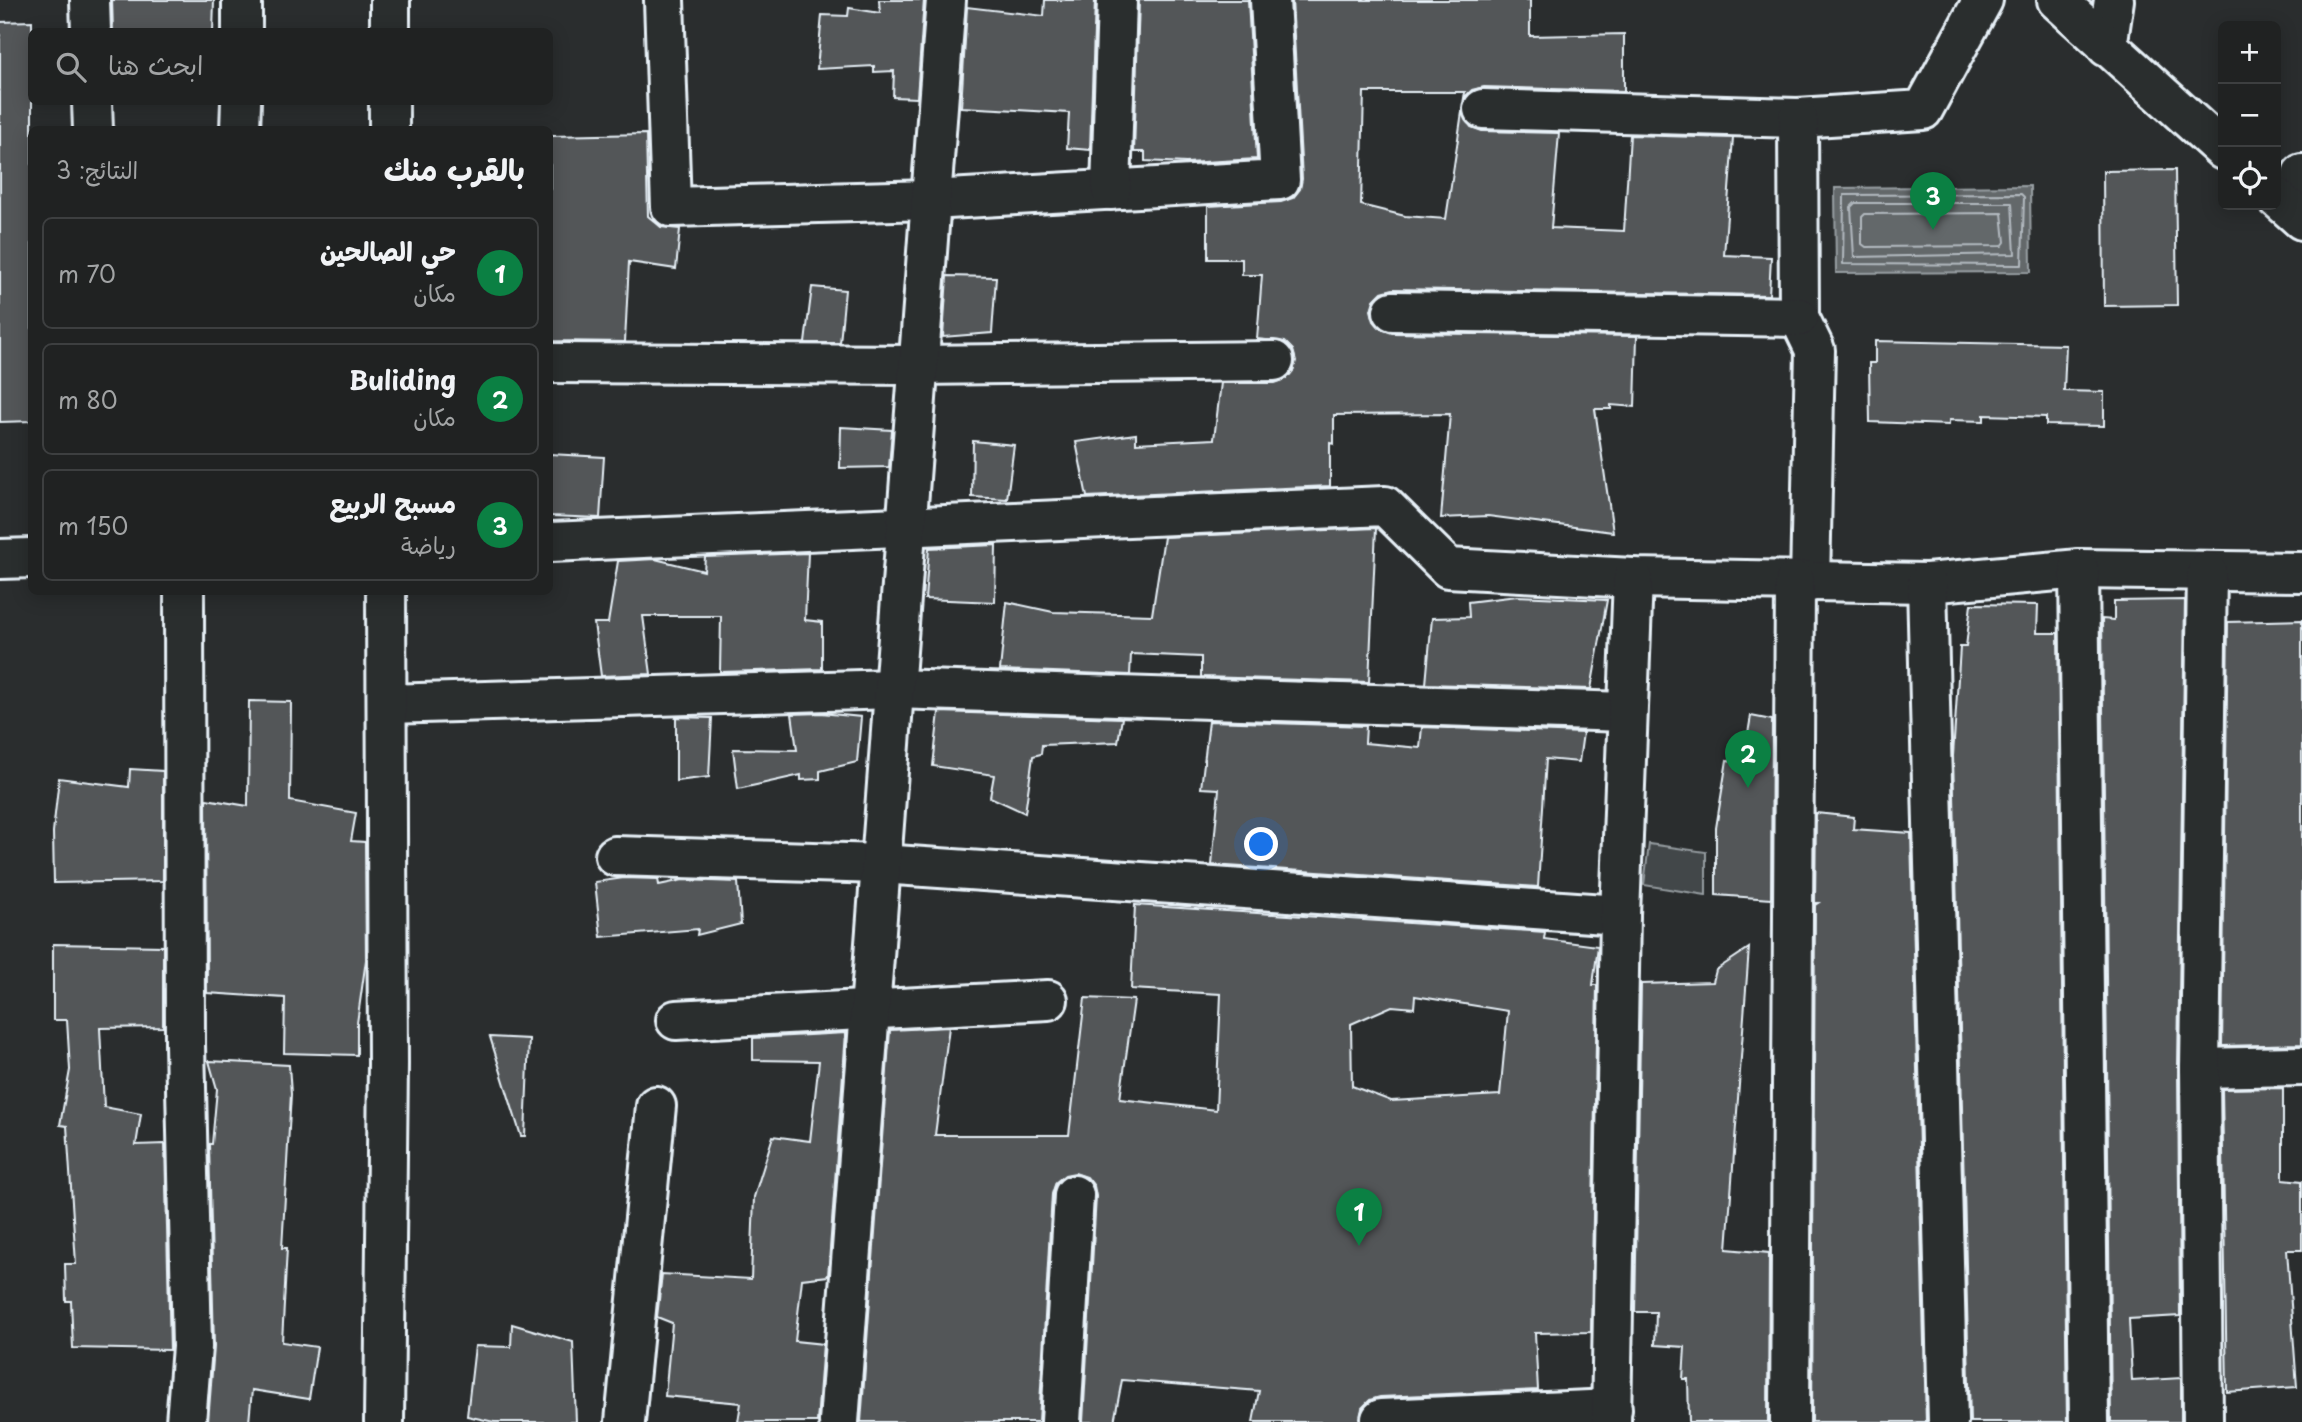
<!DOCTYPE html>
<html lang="ar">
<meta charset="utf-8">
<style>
body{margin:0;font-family:"Playpen Sans","Playpen Sans Arabic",sans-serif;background:#2d2f2f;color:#f1f3f6;direction:rtl}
.controls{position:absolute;right:21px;top:21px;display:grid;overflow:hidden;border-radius:10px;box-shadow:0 4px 18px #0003}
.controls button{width:63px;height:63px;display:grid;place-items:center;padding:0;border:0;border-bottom:2px solid #3d3f40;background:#202222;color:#f1f3f6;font:35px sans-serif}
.you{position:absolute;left:1262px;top:845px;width:24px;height:24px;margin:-18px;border:5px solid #fff;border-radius:50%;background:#1a73e8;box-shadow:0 0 0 10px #1a73e833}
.badge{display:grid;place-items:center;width:46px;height:46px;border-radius:50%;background:#0b8043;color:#fff;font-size:23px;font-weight:700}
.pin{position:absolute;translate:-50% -58px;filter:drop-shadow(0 2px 4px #0008)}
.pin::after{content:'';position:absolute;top:37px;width:24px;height:21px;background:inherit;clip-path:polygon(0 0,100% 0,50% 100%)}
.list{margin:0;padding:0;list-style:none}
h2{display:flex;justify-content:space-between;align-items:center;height:91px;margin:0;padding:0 28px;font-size:30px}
h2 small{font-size:23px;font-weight:400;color:#a2a4a5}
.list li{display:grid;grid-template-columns:46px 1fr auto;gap:21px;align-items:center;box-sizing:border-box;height:112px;margin:0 14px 14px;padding:0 14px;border:2px solid #3d3f40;border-radius:10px}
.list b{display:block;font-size:26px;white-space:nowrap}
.list p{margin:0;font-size:23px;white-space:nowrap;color:#a2a4a5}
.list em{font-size:23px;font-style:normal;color:#a2a4a5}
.icon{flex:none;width:38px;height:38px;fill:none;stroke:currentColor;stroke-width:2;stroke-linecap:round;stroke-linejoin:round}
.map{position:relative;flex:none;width:2302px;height:1422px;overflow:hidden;direction:ltr}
.search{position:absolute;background:#202222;box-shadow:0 4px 18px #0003;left:28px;top:28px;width:525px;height:77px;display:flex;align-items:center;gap:18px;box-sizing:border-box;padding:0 24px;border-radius:10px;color:#a2a4a5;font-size:26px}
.panel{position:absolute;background:#202222;box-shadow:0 4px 18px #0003;left:28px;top:126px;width:525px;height:469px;border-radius:10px;direction:rtl}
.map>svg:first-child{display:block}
.green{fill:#424648;stroke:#959ca0;stroke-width:2}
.water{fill:#63686b;stroke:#989fa3;stroke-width:2}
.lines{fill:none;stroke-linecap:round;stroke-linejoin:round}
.shore{stroke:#b3bac0;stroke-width:2}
.building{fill:#535759;stroke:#e8f1f8;stroke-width:2;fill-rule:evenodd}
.minor-casing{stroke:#e8f1f8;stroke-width:44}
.tertiary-casing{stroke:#e8f1f8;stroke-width:44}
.minor{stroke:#2a2d2e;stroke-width:38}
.tertiary{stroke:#2a2d2e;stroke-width:38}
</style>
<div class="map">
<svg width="2302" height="1422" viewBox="0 0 2302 1422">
<rect width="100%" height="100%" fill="#2a2d2e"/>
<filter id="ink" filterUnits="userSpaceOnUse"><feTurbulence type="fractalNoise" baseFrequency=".0143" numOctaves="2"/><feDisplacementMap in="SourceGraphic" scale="14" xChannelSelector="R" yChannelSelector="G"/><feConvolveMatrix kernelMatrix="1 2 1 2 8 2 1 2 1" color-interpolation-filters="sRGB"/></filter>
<g filter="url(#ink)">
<path class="green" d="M1649,844L1706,852V895L1644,885Z"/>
<path class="water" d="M2030,186L2031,272L1836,273L1835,188Z"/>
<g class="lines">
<g class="shore">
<path d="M2021,194L2024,197L2022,265L1843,264L1844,195Z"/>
<path d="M1855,203H2012L2015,254L1854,257L1851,207Z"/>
<path d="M2002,213L2005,242L2002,246L1866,247L1862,244V217L1865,214Z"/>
</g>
</g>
<g class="building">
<path d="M112,0H214L213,32H113Z"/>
<path d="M879,0H924L917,98L893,97L894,71L874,72V66L817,69L822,15L848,16L849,8L880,13Z"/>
<path d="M1045,0H1095L1090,150L1067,148L1069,113L961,107L967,7L1044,16Z"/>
<path d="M1139,0H1248L1257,159L1186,163L1145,161V152H1134Z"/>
<path d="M1292,0H1530V36L1624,34V91L1484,87L1472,90L1464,98L1465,92H1364L1361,205L1405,216L1446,219L1462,112L1471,127L1482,131L1559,133L1551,228L1624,231L1630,135L1733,138L1724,255L1771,257L1769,295L1393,289L1382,292L1374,300L1371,310L1374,321L1381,329L1392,333L1637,336L1635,407L1611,405V409H1595L1613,532L1488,516L1441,518L1450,414L1334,415V444L1330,443V486L1087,497L1076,442L1136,434V443L1214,439L1221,383H1275L1286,379L1293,371L1296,361L1293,350L1285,342L1257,339L1262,275H1242V259H1208V206L1281,202L1293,198L1300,189L1302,179Z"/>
<path d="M32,21V421L0,422V22Z"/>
<path d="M646,134L648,216L661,227L680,229L676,269L629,262L625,342L550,341V136Z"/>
<path d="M2175,170L2177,305L2104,306L2103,171Z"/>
<path d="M947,276L996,277L992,333L943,337Z"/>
<path d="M812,287L845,290L840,343H805Z"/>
<path d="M1875,341L2066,345L2064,391L2104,392V426L2046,425V417L1984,415V421L1949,420V425L1870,422L1869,363H1875Z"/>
<path d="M841,427L892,430L889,467L840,468Z"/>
<path d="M973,441L1014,445L1007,499L972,497Z"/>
<path d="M550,454L604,457L600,518L550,516Z"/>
<path d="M1376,528L1369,682L1201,677V657L1131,654L1130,675L1000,670L1007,602L1053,612L1152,615L1164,537Z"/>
<path d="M996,545L995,602L925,599L929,548Z"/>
<path d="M808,553L805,620L822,622V669L720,672L721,616H643L651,674L601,676L594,623H608L618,561L655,559L704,571L705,557Z"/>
<path d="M1517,596L1607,600L1591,689L1426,684L1432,618L1469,617L1468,602Z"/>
<path d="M2185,600L2178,1068L2180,1316L2129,1319L2132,1381L2181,1378V1422H2111L2102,619L2114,620V601Z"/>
<path d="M1971,604L2038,605L2037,633H2058L2067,1422H1970L1953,756L1960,647H1966Z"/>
<path d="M2302,620V1044L2222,1046L2228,622Z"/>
<path d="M249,701L291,702L290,801L356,813L351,841L365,842L366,960L357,1023V1055L284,1053L285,998L207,993L206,799L248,806Z"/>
<path d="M939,712L1122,718L1118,742L1042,745L1041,754L1033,756L1025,813L990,797L994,775L933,766Z"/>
<path d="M821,713L861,717L857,762L820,771V779L801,780V775L738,789L733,749L797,750L792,714Z"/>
<path d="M1751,716L1772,720L1771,899L1716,895V828L1727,760L1743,763Z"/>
<path d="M676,717L712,718L709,777L676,781Z"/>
<path d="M1209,721L1366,726L1365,743L1420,748L1422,727L1583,733L1579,762L1546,759L1538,887L1212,865L1219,789L1201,788Z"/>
<path d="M130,769L163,771V881L54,883L53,832L59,778L129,787Z"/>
<path d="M1816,813L1854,817L1853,829L1911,833L1926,1422H1812L1815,905L1818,903H1815Z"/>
<path d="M624,878L658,879L659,885L683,880L738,882L741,924L697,935L698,929L601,937L595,882Z"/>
<path d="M1135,905L1545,932L1544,939L1598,946L1593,985H1597L1591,1332L1535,1333L1538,1390L1380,1397L1370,1400L1362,1408L1360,1422H1253L1259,1391L1122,1380L1114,1422H1083L1096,1196L1094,1186L1087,1177L1075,1173L1065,1175L1056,1182L1052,1194L1039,1422H861L890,1030L949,1027L935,1135H1069L1085,998L1134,1000L1120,1099L1216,1110L1221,994L1131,989ZM1415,996L1508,1011L1500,1095L1391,1101L1352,1086L1351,1024L1392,1006L1414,1008Z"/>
<path d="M53,944L163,946V1027L100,1028L104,1107L141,1114L136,1145L165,1144L170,1350L73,1348L71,1301H66L65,1264H76L67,1126L60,1125L70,1070L67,1020H53Z"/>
<path d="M1749,948L1727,1249L1769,1253L1768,1422H1689L1688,1379H1683L1685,1347L1655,1345L1656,1312H1635L1641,984L1713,982L1716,970Z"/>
<path d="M846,1033L828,1276L802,1279L795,1341L823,1344L817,1422H738L741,1403L665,1396L672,1323L657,1317L662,1274L751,1279L754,1197L773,1136L810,1141L819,1061L753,1060V1038Z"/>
<path d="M490,1037L529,1039L525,1136H521Z"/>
<path d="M209,1061L289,1065L291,1094L282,1248H287L282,1342L317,1347L309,1399L252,1390L249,1422H208L214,1347L209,1144H212L217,1089Z"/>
<path d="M2283,1088V1179L2302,1181V1250H2287L2297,1387L2227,1392L2222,1089Z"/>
<path d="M512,1324L573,1342L576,1422H494L467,1416L475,1346L511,1347Z"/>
</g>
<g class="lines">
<defs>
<g id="minor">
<path d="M90,0L91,32"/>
<path d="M664,0L671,207L931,200L1280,180L1270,0"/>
<path d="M242,32V0"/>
<path d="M390,32V0"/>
<path d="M2107,47L2114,0"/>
<path d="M92,102L93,130"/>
<path d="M1483,109L1798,118L1923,110L1983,0"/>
<path d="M1798,118L1799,317L1815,350L1810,582"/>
<path d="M240,130L241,102"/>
<path d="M389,130V102"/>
<path d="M1111,190L1117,0"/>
<path d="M2300,218L2302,174"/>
<path d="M1393,311L1799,317"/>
<path d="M550,363L918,365L1274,361"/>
<path d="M550,542L1385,506L1448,568L1633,578L1927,583L2079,569L2302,572"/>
<path d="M0,559L32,558"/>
<path d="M2079,569L2089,1422"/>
<path d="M1927,583L1948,1422"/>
<path d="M184,592L185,1044L192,1347L186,1422"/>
<path d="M387,704L894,689L1626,712"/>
<path d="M615,856L881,864L1620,915"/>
<path d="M676,1020L1048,1000"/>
<path d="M2200,1068L2302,1066"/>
<path d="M1381,1419L1612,1409"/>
<path d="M384,1422L388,1064L386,592"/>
<path d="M625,1422L656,1106"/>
<path d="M839,1422L946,0"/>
<path d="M1061,1422L1074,1195"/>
<path d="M1611,1422L1620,915L1633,578"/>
<path d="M1790,1422L1795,581"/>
<path d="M2203,1422L2200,1068L2207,571"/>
</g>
<g id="tertiary">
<path d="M2057,0L2223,150"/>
<path d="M2276,197L2302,220"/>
</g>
</defs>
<use href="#minor" class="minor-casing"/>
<use href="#tertiary" class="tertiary-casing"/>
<use href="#minor" class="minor"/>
<use href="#tertiary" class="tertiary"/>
</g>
</g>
</svg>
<div class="controls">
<button>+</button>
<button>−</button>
<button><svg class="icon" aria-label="locate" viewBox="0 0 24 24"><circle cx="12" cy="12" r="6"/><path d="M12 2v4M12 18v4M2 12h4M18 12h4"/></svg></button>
</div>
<div class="you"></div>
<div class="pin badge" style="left:1359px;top:1246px">1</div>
<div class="pin badge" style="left:1748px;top:788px">2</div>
<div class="pin badge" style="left:1933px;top:230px">3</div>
<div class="search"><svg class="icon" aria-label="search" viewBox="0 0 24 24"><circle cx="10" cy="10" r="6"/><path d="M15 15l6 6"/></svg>ابحث هنا</div>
<section class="panel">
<h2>بالقرب منك<small>النتائج: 3</small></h2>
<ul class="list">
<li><span class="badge">1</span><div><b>حي الصالحين</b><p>مكان</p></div><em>70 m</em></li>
<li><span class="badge">2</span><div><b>Buliding</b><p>مكان</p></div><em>80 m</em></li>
<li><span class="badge">3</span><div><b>مسبح الربيع</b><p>رياضة</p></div><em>150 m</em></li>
</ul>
</section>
</div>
